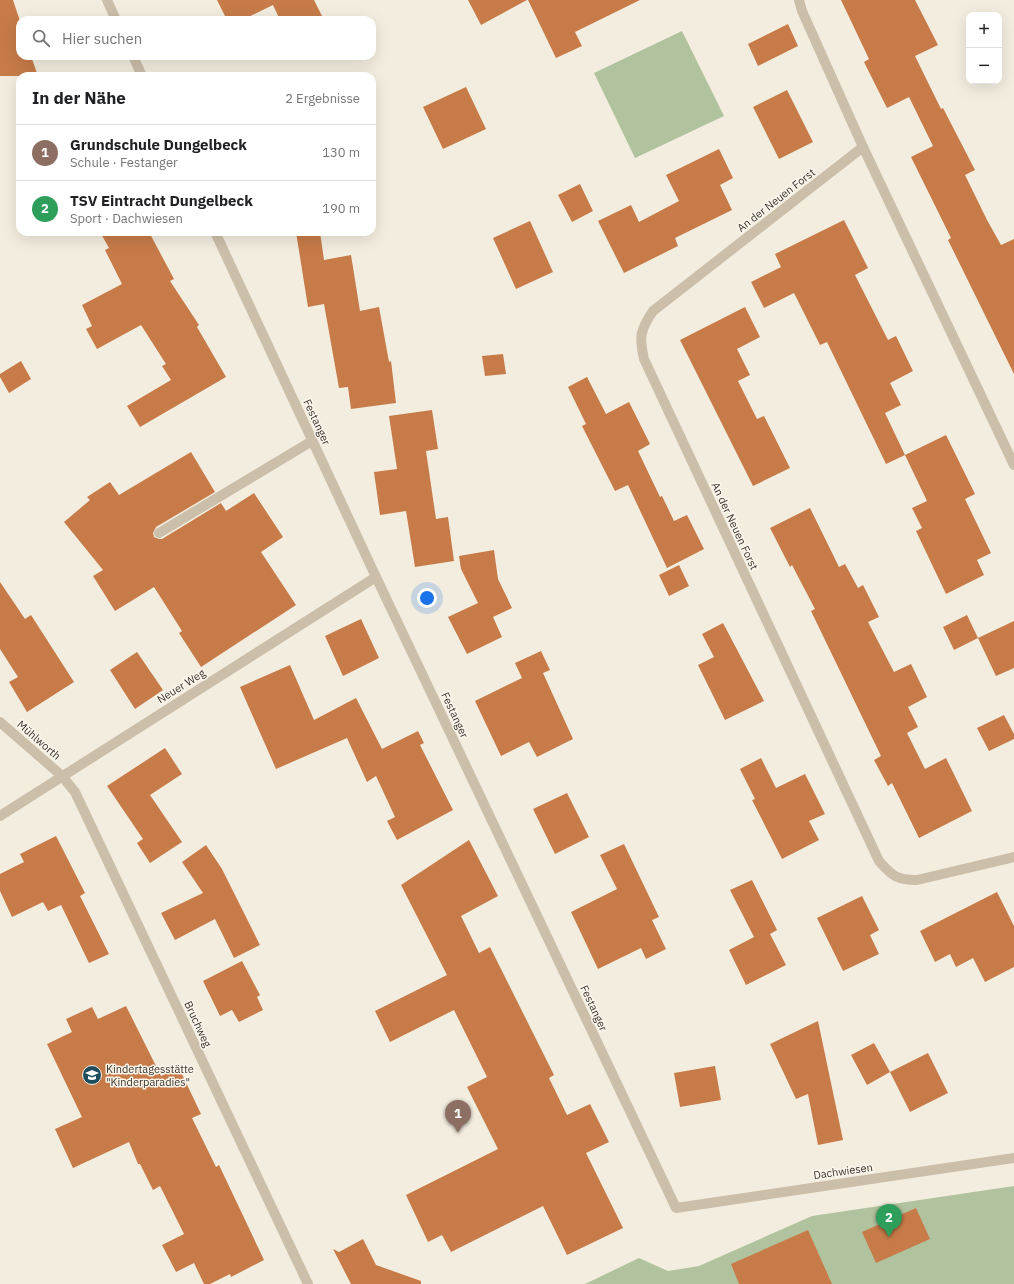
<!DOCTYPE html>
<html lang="de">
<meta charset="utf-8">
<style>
body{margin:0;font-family:"IBM Plex Sans",sans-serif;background:#f6f6f6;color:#202124}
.controls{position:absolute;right:12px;top:12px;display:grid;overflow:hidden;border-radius:8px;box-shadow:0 4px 16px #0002}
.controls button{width:36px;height:36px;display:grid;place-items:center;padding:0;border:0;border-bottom:1px solid #e0e0e0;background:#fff;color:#202124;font:20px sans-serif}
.you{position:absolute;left:427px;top:598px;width:14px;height:14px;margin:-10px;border:3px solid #fff;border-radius:50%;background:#1a73e8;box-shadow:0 0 0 6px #1a73e833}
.badge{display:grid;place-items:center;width:26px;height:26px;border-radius:50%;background:#1a73e8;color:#fff;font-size:13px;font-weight:700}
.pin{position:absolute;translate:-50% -33px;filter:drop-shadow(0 1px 2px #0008)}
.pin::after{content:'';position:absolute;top:21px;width:14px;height:12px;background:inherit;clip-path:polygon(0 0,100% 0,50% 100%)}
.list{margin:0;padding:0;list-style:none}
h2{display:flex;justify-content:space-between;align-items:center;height:52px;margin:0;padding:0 16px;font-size:17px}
h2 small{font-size:13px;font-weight:400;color:#757577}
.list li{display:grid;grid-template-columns:26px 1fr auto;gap:12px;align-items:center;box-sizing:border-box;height:56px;padding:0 16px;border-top:1px solid #e0e0e0}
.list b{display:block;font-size:15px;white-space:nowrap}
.list p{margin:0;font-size:13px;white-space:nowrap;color:#757577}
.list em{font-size:13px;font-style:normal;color:#757577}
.icon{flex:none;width:22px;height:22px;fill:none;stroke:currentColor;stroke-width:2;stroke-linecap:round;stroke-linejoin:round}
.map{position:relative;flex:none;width:1014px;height:1284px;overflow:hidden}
.search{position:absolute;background:#fff;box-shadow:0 4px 16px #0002;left:16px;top:16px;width:360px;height:44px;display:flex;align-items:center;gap:10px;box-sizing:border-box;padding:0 14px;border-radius:12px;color:#757577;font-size:15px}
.panel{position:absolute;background:#fff;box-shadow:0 4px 16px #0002;left:16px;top:72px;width:360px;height:164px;border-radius:12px}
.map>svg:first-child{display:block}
.green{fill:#b1c39e}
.building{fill:#c77b49}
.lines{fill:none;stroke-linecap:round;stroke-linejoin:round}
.service{stroke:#ccbfaa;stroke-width:10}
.minor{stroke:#ccbfaa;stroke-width:10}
.labels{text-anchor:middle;stroke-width:3;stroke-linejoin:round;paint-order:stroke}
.street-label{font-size:11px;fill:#39312a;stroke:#faf6ec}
.poi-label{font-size:11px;fill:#39312a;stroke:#faf6ec;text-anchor:start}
</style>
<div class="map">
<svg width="1014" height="1284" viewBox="0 0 1014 1284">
<rect width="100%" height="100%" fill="#f3eddf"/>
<g class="green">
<path d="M682,31L724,116L635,158L594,73Z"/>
<path d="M1014,1186V1284H585L639,1258L668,1271L699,1266L812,1216Z"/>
</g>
<g class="building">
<path d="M0,0H13L20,21V56H31L38,76H0Z"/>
<path d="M217,0H314L324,20H280L273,5L242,20H227Z"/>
<path d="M468,0H527L481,25Z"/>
<path d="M528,0H640L575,32L582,46L556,58Z"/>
<path d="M841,0H915L938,45L915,56L941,109L943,108L975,170L965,175L987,220L1001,245L1014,239V374L948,240L951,238L911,157L933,146L909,97L887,108L864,62L869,59Z"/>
<path d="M788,24L798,46L758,66L748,44Z"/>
<path d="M466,87L486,129L443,149L423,107Z"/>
<path d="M787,90L813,142L779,159L753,107Z"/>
<path d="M719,149L733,178L720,185L732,210L675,238L678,246L624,273L598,221L631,205L639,222L679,201L666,175Z"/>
<path d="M580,184L593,211L572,222L558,195Z"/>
<path d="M844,220L868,268L855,275L888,340L896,336L913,371L890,383L901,405L885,413L905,455L886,464L827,342L820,345L794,293L764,308L751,282L781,267L775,254Z"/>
<path d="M530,221L553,272L516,289L493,238Z"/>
<path d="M100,232H149L174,279L170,281L199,325L197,327L226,377L140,427L127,406L171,380L162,366L166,364L141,325L97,349L86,329L92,326L82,305L122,284L105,250L109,248Z"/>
<path d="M296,232H320L324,260L351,255L360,311L379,307L389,362L391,361L396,403L351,409L348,387L339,388L324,304L308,307Z"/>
<path d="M745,307L760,337L737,349L750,375L738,381L757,419L764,416L790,468L753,486L680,340Z"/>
<path d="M503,354L506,374L485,376L482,356Z"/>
<path d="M21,361L31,379L9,393L0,377V374Z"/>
<path d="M587,377L606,414L629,402L650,444L638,451L660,497L662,496L674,521L687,515L704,549L667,568L628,485L615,491L582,426L586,424L568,387Z"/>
<path d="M432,410L438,449L426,451L436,519L448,517L454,561L415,567L406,511L380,515L374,472L397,469L389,416Z"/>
<path d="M946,435L975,494L965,499L991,553L977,560L984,575L946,594L916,531L922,528L912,508L927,501L905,455Z"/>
<path d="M191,452L215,492L156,527L153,533L154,537L159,539H162L221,503L226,511L254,493L283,537L261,552L296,605L201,667L179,633L182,631L154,587L115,611L93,576L103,570L64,522L90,500L87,497L110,482L119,495Z"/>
<path d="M810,508L839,567L845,564L858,588L863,585L879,617L868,622L894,672L911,664L927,697L908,707L918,727L907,733L925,769L946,758L972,811L919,838L892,783L888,786L874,760L881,756L811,611L815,609L792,565L790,567L770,528Z"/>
<path d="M494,550L498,579L512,608L493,617L502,637L467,654L448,617L478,603L461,569L459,556Z"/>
<path d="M679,565L689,586L669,596L659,575Z"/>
<path d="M0,582L25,619L31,615L74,682L27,712L9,682L18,677L0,649Z"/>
<path d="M967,615L978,638L954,650L943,627Z"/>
<path d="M361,619L379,658L343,676L325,636Z"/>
<path d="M1014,621V668L996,676L978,638Z"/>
<path d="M723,623L764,701L725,720L698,665L714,657L702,634Z"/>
<path d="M541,651L550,670L543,673L573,739L537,757L529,742L501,756L475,701L522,678L515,663Z"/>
<path d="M137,652L163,690L135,709L110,670Z"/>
<path d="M290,665L314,720L356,698L382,749L418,731L424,743L420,745L453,810L397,840L387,821L395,817L376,776L367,782L347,738L276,769L240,687Z"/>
<path d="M1004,715L1014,734V739L989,751L977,728Z"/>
<path d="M165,748L182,774L150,795L182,842L150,863L137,843L143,839L107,786Z"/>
<path d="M761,758L776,788L805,774L825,814L809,821L819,840L782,859L752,800L755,799L740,769Z"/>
<path d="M567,793L589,837L555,854L533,809Z"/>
<path d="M56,836L85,893L80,896L109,954L89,963L61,905L48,911L43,902L12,917L0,891V874L24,862L20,854Z"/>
<path d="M469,840L498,896L461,916L479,953L490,947L554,1075L549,1078L567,1115L590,1104L609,1142L586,1153L623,1228L567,1255L543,1206L451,1252L442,1235L428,1242L406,1195L498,1149L467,1087L487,1077L454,1010L390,1042L375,1011L447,975L401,885Z"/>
<path d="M624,844L659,917L652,920L666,949L646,959L641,948L598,969L571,912L617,889L600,855Z"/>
<path d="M206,845L222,869L260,945L234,958L215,919L175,940L161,913L203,893L182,862Z"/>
<path d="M752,880L777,930L770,934L786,965L746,985L729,950L754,937L730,890Z"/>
<path d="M997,892L1014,926V967L985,982L973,958L956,967L950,954L935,962L920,931Z"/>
<path d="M862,896L879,930L870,935L879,954L843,971L817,918Z"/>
<path d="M242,961L260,995L257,997L263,1010L239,1022L232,1010L220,1016L203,981Z"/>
<path d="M126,1006L161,1076L179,1068L201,1114L192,1118L216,1167L219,1165L264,1260L231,1277L230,1274L210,1284H204L194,1263L176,1272L162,1245L184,1234L160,1186L153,1190L140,1164H138L129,1142L73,1168L55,1129L82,1117L47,1044L72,1032L66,1019L92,1007L98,1019Z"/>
<path d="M818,1021L843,1140L818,1145L808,1094L796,1099L770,1044Z"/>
<path d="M874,1043L890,1072L867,1085L851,1055Z"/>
<path d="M928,1053L948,1093L910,1112L890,1072Z"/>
<path d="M715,1066L721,1100L680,1107L674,1073Z"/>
<path d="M916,1208L930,1239L876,1263L862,1232Z"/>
<path d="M808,1230L832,1284H739L731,1264Z"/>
<path d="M363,1239L376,1265L421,1281V1284H351L333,1249L339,1252Z"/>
</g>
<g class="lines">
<path class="service" d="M159,533L312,441"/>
<g class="minor">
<path d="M107,0L116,20"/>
<path d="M799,0L802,11L863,147L1014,465"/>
<path d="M133,56L142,76"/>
<path d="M863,147L653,311C640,330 639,337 644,359L879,861C892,876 897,880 917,880L1014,857"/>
<path d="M215,232L376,577L676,1208L1014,1158"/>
<path d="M0,722L62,776L75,792L308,1284"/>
<path d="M0,816L376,577"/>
</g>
</g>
<defs>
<symbol id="school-disc" viewBox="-11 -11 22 22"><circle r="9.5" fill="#1e4e5c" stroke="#faf6ec"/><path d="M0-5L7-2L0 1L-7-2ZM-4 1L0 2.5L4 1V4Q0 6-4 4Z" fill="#fff"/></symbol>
</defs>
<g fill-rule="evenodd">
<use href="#school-disc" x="81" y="1064" width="22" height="22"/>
</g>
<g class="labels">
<g class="street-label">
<text transform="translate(776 200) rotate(-38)" y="4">An der Neuen Forst</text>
<text transform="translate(317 422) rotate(65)" y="4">Festanger</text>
<text transform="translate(735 526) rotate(65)" y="4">An der Neuen Forst</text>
<text transform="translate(181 686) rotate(-32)" y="4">Neuer Weg</text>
<text transform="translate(455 715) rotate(65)" y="4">Festanger</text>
<text transform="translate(39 740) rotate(41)" y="4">Mühlworth</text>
<text transform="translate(594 1008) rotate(65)" y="4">Festanger</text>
<text transform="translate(198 1024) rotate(65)" y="4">Bruchweg</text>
<text transform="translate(843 1171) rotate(-8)" y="4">Dachwiesen</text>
</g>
<g class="poi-label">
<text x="106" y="1073">Kindertagesstätte<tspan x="106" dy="13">"Kinderparadies"</tspan></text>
</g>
</g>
</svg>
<div class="controls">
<button>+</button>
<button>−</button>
</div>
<div class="you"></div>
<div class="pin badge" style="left:458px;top:1133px;background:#8d6e63">1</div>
<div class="pin badge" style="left:889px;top:1237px;background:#2e9e5b">2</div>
<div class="search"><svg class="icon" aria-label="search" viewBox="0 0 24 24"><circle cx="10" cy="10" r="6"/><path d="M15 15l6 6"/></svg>Hier suchen</div>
<section class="panel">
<h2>In der Nähe<small>2 Ergebnisse</small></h2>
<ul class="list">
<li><span class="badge" style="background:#8d6e63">1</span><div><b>Grundschule Dungelbeck</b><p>Schule · Festanger</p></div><em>130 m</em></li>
<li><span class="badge" style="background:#2e9e5b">2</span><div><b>TSV Eintracht Dungelbeck</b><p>Sport · Dachwiesen</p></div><em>190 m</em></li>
</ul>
</section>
</div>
